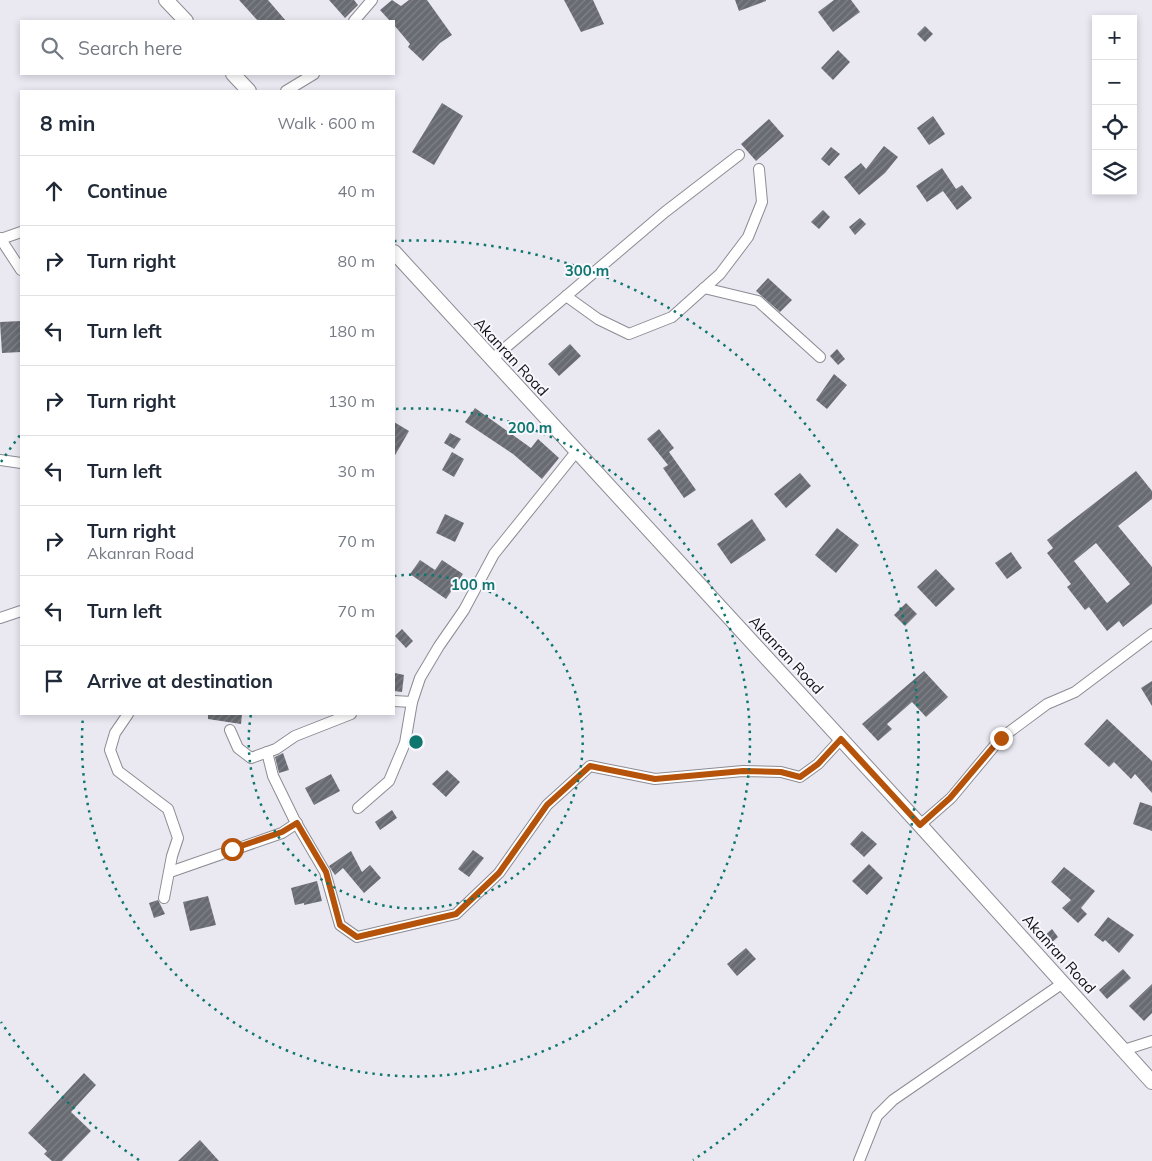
<!DOCTYPE html>
<meta charset="utf-8">
<style>
body{margin:0;font-family:Mulish,sans-serif;background:#f2f2f3;color:#1f2937}
.controls{position:absolute;right:15px;top:15px;display:grid;overflow:hidden;border-radius:0px;box-shadow:0 2px 8px #0003}
.controls button{width:45px;height:45px;display:grid;place-items:center;padding:0;border:0;border-bottom:1px solid #e0e1e3;background:#fff;color:#1f2937;font:25px sans-serif}
.stop{position:absolute;width:15px;height:15px;margin:-11px;border:4px solid #b45309;border-radius:50%;background:#fff}
.stop.end{background:#b45309;border-color:#fff;box-shadow:0 1px 5px #0008}
.list{margin:0;padding:0;list-style:none}
h2{display:flex;justify-content:space-between;align-items:center;height:65px;margin:0;padding:0 20px;font-size:21px}
h2 small{font-size:16px;font-weight:400;color:#747a83}
.list li{display:grid;grid-template-columns:32px 1fr auto;gap:15px;align-items:center;box-sizing:border-box;height:70px;padding:0 20px;border-top:1px solid #e0e1e3}
.list b{display:block;font-size:19px;white-space:nowrap}
.list p{margin:0;font-size:16px;white-space:nowrap;color:#747a83}
.list em{font-size:16px;font-style:normal;color:#747a83}
.icon{flex:none;width:28px;height:28px;fill:none;stroke:currentColor;stroke-width:2;stroke-linecap:round;stroke-linejoin:round}
.map{position:relative;flex:none;width:1152px;height:1161px;overflow:hidden}
.search{position:absolute;background:#fff;box-shadow:0 2px 8px #0003;left:20px;top:20px;width:375px;height:55px;display:flex;align-items:center;gap:12px;box-sizing:border-box;padding:0 18px;border-radius:0px;color:#747a83;font-size:19px}
.panel{position:absolute;background:#fff;box-shadow:0 2px 8px #0003;left:20px;top:90px;width:375px;height:625px;border-radius:0px}
.map>svg:first-child{display:block}
.building{fill:url(#building-hatch);fill-rule:evenodd}
.lines{fill:none;stroke-linecap:round;stroke-linejoin:round}
.street-casing{stroke:#8c8c93;stroke-width:12}
.secondary-casing{stroke:#8c8c93;stroke-width:16}
.street{stroke:#fff;stroke-width:10}
.secondary{stroke:#fff;stroke-width:14}
.route{stroke:#b45309;stroke-width:6}
.ring{fill:none;stroke:#0f766e;stroke-width:2.5;stroke-dasharray:2.5 5}
.labels{text-anchor:middle;stroke-width:4;stroke-linejoin:round;paint-order:stroke}
.street-label{font-size:15px;fill:#100f12;stroke:#f8f7fe}
.centre{fill:#0f766e;stroke:#f8f7fe;stroke-width:2.5}
.ring-label{font-size:15px;text-anchor:middle;font-weight:bold;fill:#0f766e;stroke:#f8f7fe;stroke-width:4;stroke-linejoin:round;paint-order:stroke}
</style>
<div class="map">
<svg width="1152" height="1161" viewBox="0 0 1152 1161">
<defs>
<pattern id="building-hatch" width="6" height="6" patternUnits="userSpaceOnUse" patternTransform="scale(1.25)"><rect width="6" height="6" fill="#686c72"/><path d="M-1 1l2-2M0 6l6-6M5 7l2-2" fill="none" stroke="#808287"/></pattern>
</defs>
<rect width="100%" height="100%" fill="#eae9f2"/>
<g class="building">
<path d="M239,0H268L286,21H258Z"/>
<path d="M329,0H354L358,5L345,18Z"/>
<path d="M392,0L401,6L409,0H427L452,35L440,43L423,61L408,47L410,44L394,25V21H390L380,10Z"/>
<path d="M564,0H593L604,24L581,32Z"/>
<path d="M735,0H766V1L739,11Z"/>
<path d="M834,0H851L860,12L833,32L818,12Z"/>
<path d="M925,26L933,34L925,42L917,34Z"/>
<path d="M838,50L850,62L833,80L821,68Z"/>
<path d="M442,103L463,116L434,165L412,152Z"/>
<path d="M933,116L945,134L929,145L917,128Z"/>
<path d="M769,119L784,136L756,161L741,144Z"/>
<path d="M884,146L898,157L885,173L859,195L844,177L861,163L866,169Z"/>
<path d="M831,147L840,154L829,166L821,159Z"/>
<path d="M942,168L956,189L962,185L972,198L957,210L943,191L927,202L916,186Z"/>
<path d="M823,210L830,217L819,229L811,222Z"/>
<path d="M860,218L866,224L855,235L849,227Z"/>
<path d="M768,278L792,300L780,312L756,291Z"/>
<path d="M21,321V352L2,353L0,322Z"/>
<path d="M570,344L581,356L559,376L548,364Z"/>
<path d="M837,349L845,359L838,365L830,356Z"/>
<path d="M834,374L847,385L827,409L816,400Z"/>
<path d="M475,408L531,448L538,439L559,458L542,479L513,454L465,422Z"/>
<path d="M394,422L409,431L394,457Z"/>
<path d="M659,429L674,448L669,452L696,490L684,498L663,468L668,465L647,439Z"/>
<path d="M450,433L461,439L454,449L444,443Z"/>
<path d="M452,452L464,459L454,477L442,470Z"/>
<path d="M1136,471L1152,491V499L1118,526L1152,567V604L1123,627L1119,621L1107,631L1089,607L1085,610L1067,587L1071,584L1047,553L1053,548L1047,540ZM1096,543L1130,584L1107,603L1074,561Z"/>
<path d="M800,473L811,486L786,508L774,494Z"/>
<path d="M445,514L464,523L455,542L436,533Z"/>
<path d="M752,519L766,540L731,564L717,544Z"/>
<path d="M837,528L859,545L836,573L815,555Z"/>
<path d="M1011,552L1022,568L1007,579L995,563Z"/>
<path d="M420,560L435,570L442,560L463,574L446,599L410,574Z"/>
<path d="M936,569L955,589L936,607L917,587Z"/>
<path d="M906,603L917,614L905,626L894,615Z"/>
<path d="M402,629L413,641L406,648L395,636Z"/>
<path d="M924,671L948,697L926,717L912,702L887,724L892,729L878,741L862,724Z"/>
<path d="M395,673L404,675L402,692L394,691Z"/>
<path d="M1152,681V706L1141,688Z"/>
<path d="M208,714H242L241,724L208,719Z"/>
<path d="M1107,719L1152,761V793L1135,774L1131,779L1114,762L1109,767L1084,744Z"/>
<path d="M283,753L289,770L279,773L275,757Z"/>
<path d="M447,770L460,782L446,797L432,784Z"/>
<path d="M331,774L340,791L314,805L305,788Z"/>
<path d="M1140,802L1152,806V831L1133,824Z"/>
<path d="M392,810L397,818L380,830L375,822Z"/>
<path d="M862,831L877,844L864,857L850,844Z"/>
<path d="M473,850L484,858L469,877L458,869Z"/>
<path d="M351,851L362,872L370,865L381,878L364,893L343,868L335,875L329,866Z"/>
<path d="M869,864L883,878L867,895L852,881Z"/>
<path d="M1064,867L1095,891L1081,908L1087,914L1078,923L1062,908L1071,900L1051,882Z"/>
<path d="M317,881L322,901L304,905V903L295,905L291,888Z"/>
<path d="M208,896L216,925L190,931L183,902Z"/>
<path d="M158,900L165,914L154,918L149,903Z"/>
<path d="M1108,917L1134,935L1119,953L1105,940L1103,942L1094,935Z"/>
<path d="M1052,929L1058,937L1050,944L1044,936Z"/>
<path d="M746,948L756,959L737,976L727,964Z"/>
<path d="M1123,969L1131,978L1107,999L1099,990Z"/>
<path d="M1152,984V1013L1144,1021L1129,1006Z"/>
<path d="M84,1073L96,1085L71,1112L91,1131L62,1161H52L44,1154L47,1151L28,1133Z"/>
<path d="M200,1140L219,1161H178Z"/>
</g>
<g class="lines">
<defs>
<g id="street">
<path d="M354,21L372,0"/>
<path d="M286,91L314,74"/>
<path d="M0,238L21,270"/>
<path d="M1,239L21,232"/>
<path d="M704,288L758,301L820,357"/>
<path d="M566,296L598,319L629,334L672,317L720,274L748,237L762,202L759,169"/>
<path d="M491,360L665,212L739,155"/>
<path d="M0,460L21,463"/>
<path d="M0,618L21,611"/>
<path d="M394,701L412,702"/>
<path d="M128,714L115,733L110,750L118,771L168,809L178,838L172,856L164,898"/>
<path d="M230,730L238,748L251,758L276,749L295,736L351,714"/>
<path d="M267,752L273,776L294,819L325,872L340,925L357,937L456,914L499,873L547,805L590,766L655,779L743,771L781,772L800,777L818,764L841,739"/>
<path d="M358,808L389,781L405,743L412,702L420,678L439,646L464,610L494,554L576,452"/>
<path d="M920,825L951,798L1001,738L1047,704L1075,692L1152,634"/>
<path d="M170,872L282,833L297,823"/>
<path d="M1124,1050L1152,1041"/>
<path d="M859,1161L877,1116L893,1100L1063,983"/>
</g>
<g id="secondary">
<path d="M166,0L186,21"/>
<path d="M233,74L249,91"/>
<path d="M394,252L920,825L1152,1082"/>
</g>
</defs>
<use href="#street" class="street-casing"/>
<use href="#secondary" class="secondary-casing"/>
<use href="#street" class="street"/>
<use href="#secondary" class="secondary"/>
</g>
<g class="lines">
<path class="route" d="M232,849L282,832L297,823L326,872L340,925L357,937L456,914L499,873L547,805L590,766L655,779L743,771L781,772L800,777L818,764L841,739L920,825L950,798L1001,738"/>
</g>
<g class="ring">
<path d="M394 576A167 167 0 1 1 251 714"/>
<path d="M396 409A334 334 0 1 1 83 716"/>
<path d="M139 1160A501 501 0 0 1 1 1022M1 462A501 501 0 0 1 21 434M394 241A501 501 0 0 1 693 1160"/>
</g>
<g class="labels">
<g class="street-label">
<text transform="translate(511 357) rotate(47)" y="5">Akanran Road</text>
<text transform="translate(786 655) rotate(47)" y="5">Akanran Road</text>
<text transform="translate(1059 954) rotate(48)" y="5">Akanran Road</text>
</g>
</g>
<circle cx="416" cy="742" r="8" class="centre"/>
<g class="ring-label">
<text x="587" y="276">300 m</text>
<text x="530" y="433">200 m</text>
<text x="473" y="590">100 m</text>
</g>
</svg>
<div class="controls">
<button>+</button>
<button>−</button>
<button><svg class="icon" aria-label="locate" viewBox="0 0 24 24"><circle cx="12" cy="12" r="6"/><path d="M12 2v4M12 18v4M2 12h4M18 12h4"/></svg></button>
<button><svg class="icon" aria-label="layers" viewBox="0 0 24 24"><path d="M12 4l9 5-9 5-9-5zM3 14l9 5 9-5"/></svg></button>
</div>
<div class="stop" style="left:232px;top:849px"></div>
<div class="stop end" style="left:1001px;top:738px"></div>
<div class="search"><svg class="icon" aria-label="search" viewBox="0 0 24 24"><circle cx="10" cy="10" r="6"/><path d="M15 15l6 6"/></svg>Search here</div>
<section class="panel">
<h2>8 min<small>Walk · 600 m</small></h2>
<ul class="list">
<li><svg class="icon" aria-label="ahead" viewBox="0 0 24 24"><path d="M12 20V5M6 11l6-6 6 6"/></svg><div><b>Continue</b></div><em>40 m</em></li>
<li><svg class="icon" aria-label="right" viewBox="0 0 24 24"><path d="M7 20v-9h11M14 6l5 5-5 5"/></svg><div><b>Turn right</b></div><em>80 m</em></li>
<li><svg class="icon" aria-label="left" viewBox="0 0 24 24"><path d="M17 20v-9H6M10 6l-5 5 5 5"/></svg><div><b>Turn left</b></div><em>180 m</em></li>
<li><svg class="icon" aria-label="right" viewBox="0 0 24 24"><path d="M7 20v-9h11M14 6l5 5-5 5"/></svg><div><b>Turn right</b></div><em>130 m</em></li>
<li><svg class="icon" aria-label="left" viewBox="0 0 24 24"><path d="M17 20v-9H6M10 6l-5 5 5 5"/></svg><div><b>Turn left</b></div><em>30 m</em></li>
<li><svg class="icon" aria-label="right" viewBox="0 0 24 24"><path d="M7 20v-9h11M14 6l5 5-5 5"/></svg><div><b>Turn right</b><p>Akanran Road</p></div><em>70 m</em></li>
<li><svg class="icon" aria-label="left" viewBox="0 0 24 24"><path d="M17 20v-9H6M10 6l-5 5 5 5"/></svg><div><b>Turn left</b></div><em>70 m</em></li>
<li><svg class="icon" aria-label="arrive" viewBox="0 0 24 24"><path d="M6 21V4h12l-3 4 3 4H6"/></svg><div><b>Arrive at destination</b></div></li>
</ul>
</section>
</div>
